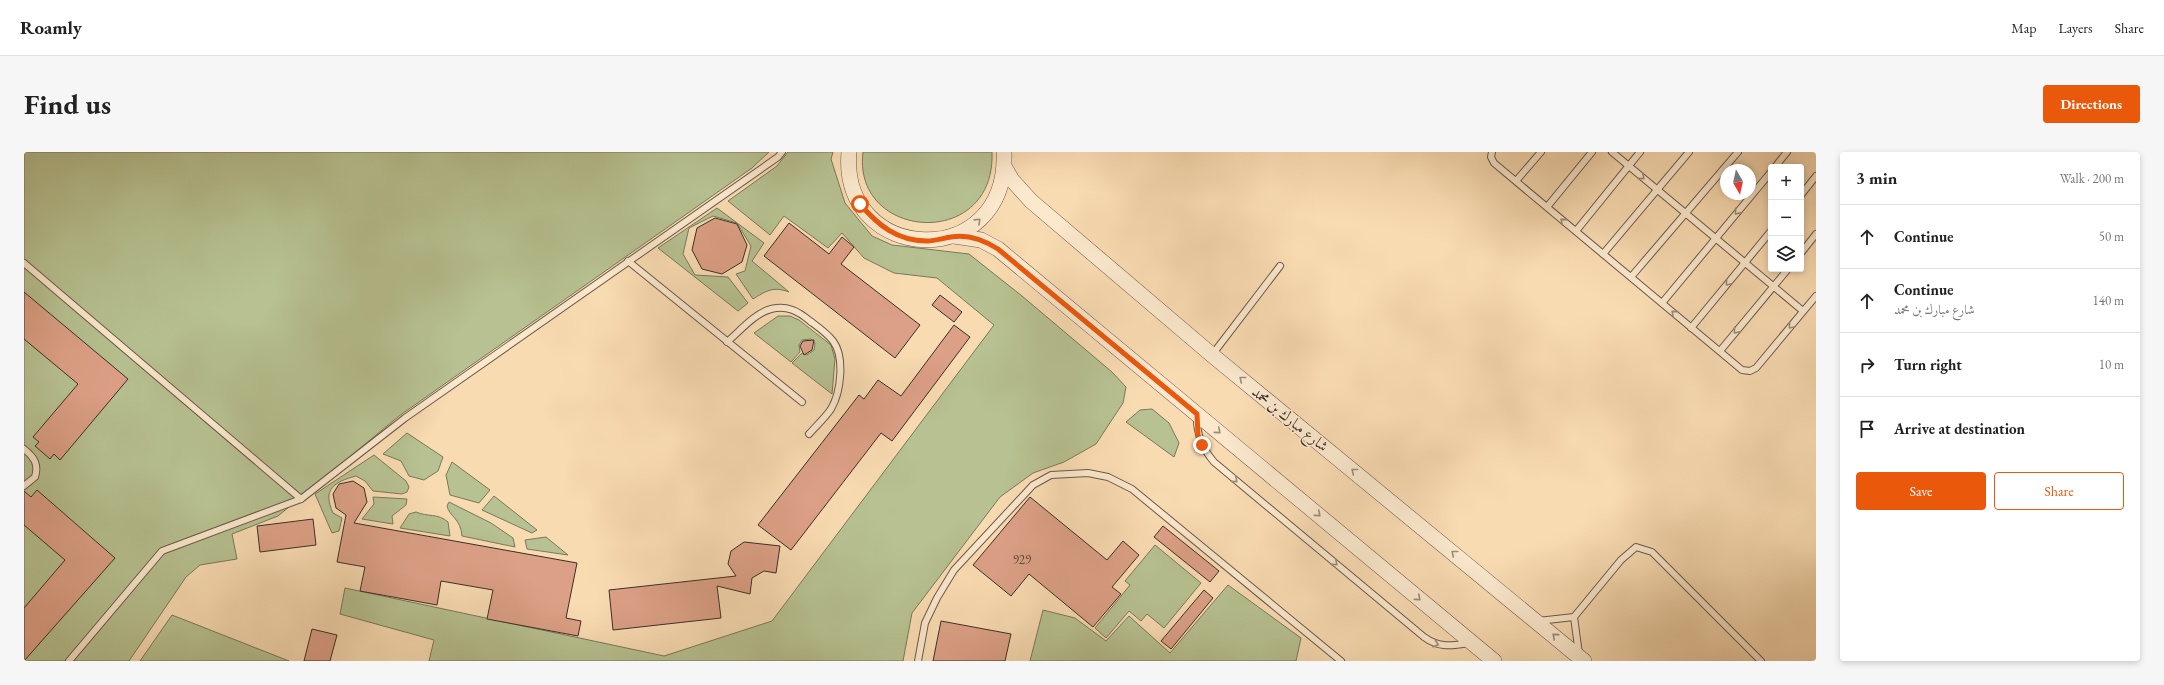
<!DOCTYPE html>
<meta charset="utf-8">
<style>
body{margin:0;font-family:"EB Garamond",Amiri,serif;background:#f6f6f6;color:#222}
.controls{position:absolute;right:12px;top:12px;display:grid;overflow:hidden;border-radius:4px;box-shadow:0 2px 6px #0003}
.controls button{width:36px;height:36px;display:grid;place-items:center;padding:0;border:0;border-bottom:1px solid #e0e0e0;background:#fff;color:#222;font:20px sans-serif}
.compass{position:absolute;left:1696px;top:12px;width:36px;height:36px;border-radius:50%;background:#fff;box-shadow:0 2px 6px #0003;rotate:171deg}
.stop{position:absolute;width:12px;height:12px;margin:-9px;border:3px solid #ea580c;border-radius:50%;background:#fff}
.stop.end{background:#ea580c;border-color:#fff;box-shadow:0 1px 4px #0008}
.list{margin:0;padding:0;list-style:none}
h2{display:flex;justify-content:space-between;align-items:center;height:52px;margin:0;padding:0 16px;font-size:17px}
h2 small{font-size:13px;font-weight:400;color:#767676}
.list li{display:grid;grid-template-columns:26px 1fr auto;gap:12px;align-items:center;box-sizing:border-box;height:64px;padding:0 16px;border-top:1px solid #e0e0e0}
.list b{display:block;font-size:15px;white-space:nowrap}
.list p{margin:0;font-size:13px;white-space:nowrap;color:#767676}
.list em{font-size:13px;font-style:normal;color:#767676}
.actions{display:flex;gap:8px;padding:12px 16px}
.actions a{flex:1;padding:9px 0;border:1px solid #ea580c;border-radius:4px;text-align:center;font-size:14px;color:#ea580c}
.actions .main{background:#ea580c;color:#fff}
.icon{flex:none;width:22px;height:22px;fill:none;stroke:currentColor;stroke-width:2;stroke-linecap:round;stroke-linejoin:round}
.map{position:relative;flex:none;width:1792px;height:509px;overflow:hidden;border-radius:4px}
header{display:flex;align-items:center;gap:24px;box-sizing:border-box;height:56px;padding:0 20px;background:#fff;border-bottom:1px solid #e0e0e0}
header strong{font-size:19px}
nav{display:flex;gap:22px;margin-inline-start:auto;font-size:14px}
.intro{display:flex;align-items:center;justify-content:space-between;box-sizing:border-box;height:96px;padding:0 24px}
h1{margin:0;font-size:28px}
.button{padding:10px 18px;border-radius:4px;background:#ea580c;color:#fff;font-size:14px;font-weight:700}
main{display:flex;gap:24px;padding:0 24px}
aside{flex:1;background:#fff;border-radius:4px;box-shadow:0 2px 6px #0003}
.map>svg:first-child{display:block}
.green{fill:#b7c191;stroke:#79785c}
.building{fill:#dca086;stroke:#3b2f26}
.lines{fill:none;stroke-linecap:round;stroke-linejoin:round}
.service-casing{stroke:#6a5a49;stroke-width:8}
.tertiary-casing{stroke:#6a5a49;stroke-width:16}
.service{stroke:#fbe8cd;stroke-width:6}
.tertiary{stroke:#fbe8cd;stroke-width:15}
.oneway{stroke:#9b8c7a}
.route{stroke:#ea580c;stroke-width:5}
.labels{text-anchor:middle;stroke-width:3;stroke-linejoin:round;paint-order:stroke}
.number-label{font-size:13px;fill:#634b3e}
.street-label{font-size:15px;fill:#3b2f26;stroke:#fbe8cd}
</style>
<header>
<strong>Roamly</strong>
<nav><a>Map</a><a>Layers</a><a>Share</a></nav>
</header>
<div class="intro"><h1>Find us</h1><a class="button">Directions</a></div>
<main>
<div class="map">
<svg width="1792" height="509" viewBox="0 0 1792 509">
<rect width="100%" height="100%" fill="#f9dbb2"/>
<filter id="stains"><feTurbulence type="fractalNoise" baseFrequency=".005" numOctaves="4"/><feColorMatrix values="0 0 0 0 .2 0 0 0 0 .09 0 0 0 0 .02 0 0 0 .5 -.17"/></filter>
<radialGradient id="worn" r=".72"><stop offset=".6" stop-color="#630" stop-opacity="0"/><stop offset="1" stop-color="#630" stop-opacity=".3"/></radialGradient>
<g class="green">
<path d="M0,0H745L728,16L375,264L254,364L208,382L213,407L176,413L162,425L105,509H0Z"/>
<path d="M764,0H809L807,7L821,51L848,84L868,93L945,102L998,144L1088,220L1102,235L1099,251L1072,292L1040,310L1009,321L976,345L888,461L879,509H405L410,488L316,462L321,436L640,504L748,469L970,173L913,126L870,121L840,106L818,81L804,96L760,64L746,83L704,49L753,14Z"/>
<path d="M839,0H968C972,99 828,89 839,0Z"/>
<path d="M693,56L740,91L728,109L765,140C749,134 742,139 729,147L712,122L721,119L727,94L713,71L689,64L665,76L659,102L671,123L704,125L724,151L714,159L634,96Z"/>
<path d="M754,164H766L775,168L807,193L811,207L808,242L768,211L778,201L783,203L790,198L791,191L787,187L778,188L775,193L776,200L767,210L730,181Z"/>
<path d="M1128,257L1145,271L1155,291L1150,305L1102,270L1116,258Z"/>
<path d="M383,281L419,305L414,319L400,328L385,324L377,309L359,302Z"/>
<path d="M350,303L382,329L385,335L383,340L378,342L349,339L341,329L332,324C310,330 298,337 309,361L318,366L315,379L308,381L291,342Z"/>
<path d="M428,310L466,338L455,351L426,343L422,323Z"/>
<path d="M470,344L513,378L508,381L458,358Z"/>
<path d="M349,345L383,347L382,353L368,364L369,372L338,367L350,352Z"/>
<path d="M425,350L467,371L489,386L491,395L438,384C437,367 425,364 423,354Z"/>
<path d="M392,360C403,365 414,361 424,370L426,384L376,376L385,362Z"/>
<path d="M522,385L544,403L503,397L501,388Z"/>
<path d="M1131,393L1177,431L1140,476L1123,462L1117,469L1105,459L1082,486L1071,476L1106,433L1101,429Z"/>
<path d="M1204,433L1277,486L1272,509H1006L1019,458L1051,466L1082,489L1105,464L1146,501Z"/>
<path d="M148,463L265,509H116Z"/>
</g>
<g class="building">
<path d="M691,66L713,72L723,93L718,110L698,122L678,117L668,98L673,76Z"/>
<path d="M765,71L805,102L818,85L830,95L817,112L896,173L871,206L740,104Z"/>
<path d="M0,140L104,227L36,308L30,302L26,307L11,294L15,290L9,285L54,232L0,187Z"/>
<path d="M916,143L938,160L930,170L908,153Z"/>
<path d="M930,173L946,185L868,289L857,281L767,398L734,373L835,243L840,247L854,228L877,244Z"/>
<path d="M790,188L788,198L780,203L776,194L779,189Z"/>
<path d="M329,329L340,336L343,350L330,371L553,411L542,466L557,469L554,484L463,467L469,438L417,429L413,453L336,439L341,415L313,410L322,363L312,356L309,342L315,332Z"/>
<path d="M13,338L91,406L0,509V456L41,408L0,373V339L7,345Z"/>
<path d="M1006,345L1083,408L1099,389L1115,403L1088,435L1097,442L1069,475L1005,422L987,444L949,413Z"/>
<path d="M289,367L292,393L236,400L233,374Z"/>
<path d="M1139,374L1195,419L1186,430L1130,385Z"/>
<path d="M720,390L756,394L752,421L740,419L728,426L726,442L693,434L697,466L589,478L585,438L712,424L704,412L707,399Z"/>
<path d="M1180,438L1189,446L1147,497L1137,489Z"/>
<path d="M917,469L987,482L981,509H909Z"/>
<path d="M288,477L313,483L306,509H280Z"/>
</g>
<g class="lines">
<defs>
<g id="service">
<path d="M1468,0L1467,5L1470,11L1718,218L1726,219L1732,216L1792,144"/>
<path d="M1588,0L1779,159"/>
<path d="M1751,15L1763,0"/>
<path d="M1492,29L1517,0"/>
<path d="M1777,43L1792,24"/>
<path d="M1523,55L1568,0"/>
<path d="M1552,79L1616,0"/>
<path d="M1777,101L1792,82"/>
<path d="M1579,102L1665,0"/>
<path d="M604,109L778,250"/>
<path d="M0,111L277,347"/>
<path d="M1607,125L1714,0"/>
<path d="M1638,151L1747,20"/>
<path d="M1667,176L1747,79"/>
<path d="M703,190C716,179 731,161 747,157C763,153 774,159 786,169C794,175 803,181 809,189C821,205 817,240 807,257C801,266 792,274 785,282"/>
<path d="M1696,199L1764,117"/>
<path d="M1188,203L1256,114"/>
<path d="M1173,263C1172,282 1178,296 1190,310L1400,485C1415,496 1428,494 1445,491"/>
<path d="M0,297C10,305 15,312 11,325L0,334"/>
<path d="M1550,465L1555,502"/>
<path d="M1514,469L1550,465L1597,408L1612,395L1628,400L1737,509"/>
<path d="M45,509L138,399L277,347L381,266L754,5L758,0"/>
<path d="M894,509L901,471L913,446L930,418L1009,333L1027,323L1064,321L1084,325L1108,337L1317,509"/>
</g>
<g id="tertiary">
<path d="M825,0C815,113 985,121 980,0"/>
<path d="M981,16L988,28L1007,49L1188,203L1560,509"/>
<path d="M930,84L957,88L974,97L1470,509"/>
</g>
</defs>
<use href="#service" class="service-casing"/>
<use href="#tertiary" class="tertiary-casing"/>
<use href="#service" class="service"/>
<use href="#tertiary" class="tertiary"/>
</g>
<defs><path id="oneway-chevron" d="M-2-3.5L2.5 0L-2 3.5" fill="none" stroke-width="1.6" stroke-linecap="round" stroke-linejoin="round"/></defs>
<g class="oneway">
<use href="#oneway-chevron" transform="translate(1618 25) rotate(40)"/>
<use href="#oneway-chevron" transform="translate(1713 60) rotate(130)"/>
<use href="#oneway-chevron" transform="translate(954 69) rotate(-44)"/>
<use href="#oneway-chevron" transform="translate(1539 69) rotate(-140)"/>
<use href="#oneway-chevron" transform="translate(1704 131) rotate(130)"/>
<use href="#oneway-chevron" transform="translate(1650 161) rotate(-140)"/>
<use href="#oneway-chevron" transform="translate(1767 174) rotate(130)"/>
<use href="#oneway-chevron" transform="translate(1712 179) rotate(130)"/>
<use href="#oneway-chevron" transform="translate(1218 227) rotate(-141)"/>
<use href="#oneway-chevron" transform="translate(1194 279) rotate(40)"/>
<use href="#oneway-chevron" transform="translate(1330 319) rotate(-141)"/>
<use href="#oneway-chevron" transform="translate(1211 328) rotate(40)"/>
<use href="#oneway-chevron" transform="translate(1294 362) rotate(40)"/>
<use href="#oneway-chevron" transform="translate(1430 401) rotate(-141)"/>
<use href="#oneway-chevron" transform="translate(1311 411) rotate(40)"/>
<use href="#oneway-chevron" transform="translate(1394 446) rotate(40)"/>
<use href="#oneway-chevron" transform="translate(1531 484) rotate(-140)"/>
<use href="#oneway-chevron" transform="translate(1412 492) rotate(19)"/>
</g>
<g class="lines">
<path class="route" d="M836,52C854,73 873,89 903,89C911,89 920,86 927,85C944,82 960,88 974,97L1173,262L1174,283L1178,293"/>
</g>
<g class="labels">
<g class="number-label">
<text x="998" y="412">929</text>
</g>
<g class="street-label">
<text transform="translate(1266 267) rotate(39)" y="5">شارع مبارك بن محمد</text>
</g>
</g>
<rect width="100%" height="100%" filter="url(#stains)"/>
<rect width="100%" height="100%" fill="url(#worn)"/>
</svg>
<div class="controls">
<button>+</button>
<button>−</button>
<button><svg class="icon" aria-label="layers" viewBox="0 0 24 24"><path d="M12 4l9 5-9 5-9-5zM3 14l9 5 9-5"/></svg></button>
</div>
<svg class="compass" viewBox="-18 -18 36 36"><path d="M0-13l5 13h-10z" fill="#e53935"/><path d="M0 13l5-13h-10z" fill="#767676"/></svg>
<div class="stop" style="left:836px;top:52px"></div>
<div class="stop end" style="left:1178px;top:293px"></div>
</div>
<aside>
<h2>3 min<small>Walk · 200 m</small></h2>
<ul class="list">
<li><svg class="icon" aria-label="ahead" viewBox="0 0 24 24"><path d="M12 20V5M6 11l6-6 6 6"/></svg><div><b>Continue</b></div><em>50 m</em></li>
<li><svg class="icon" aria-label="ahead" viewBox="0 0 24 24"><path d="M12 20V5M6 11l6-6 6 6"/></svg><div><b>Continue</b><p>شارع مبارك بن محمد</p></div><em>140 m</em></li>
<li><svg class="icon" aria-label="right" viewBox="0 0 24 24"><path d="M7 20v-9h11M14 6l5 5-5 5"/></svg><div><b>Turn right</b></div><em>10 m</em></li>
<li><svg class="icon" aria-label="arrive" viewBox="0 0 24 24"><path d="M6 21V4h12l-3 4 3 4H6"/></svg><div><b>Arrive at destination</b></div></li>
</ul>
<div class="actions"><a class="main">Save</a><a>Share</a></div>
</aside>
</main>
